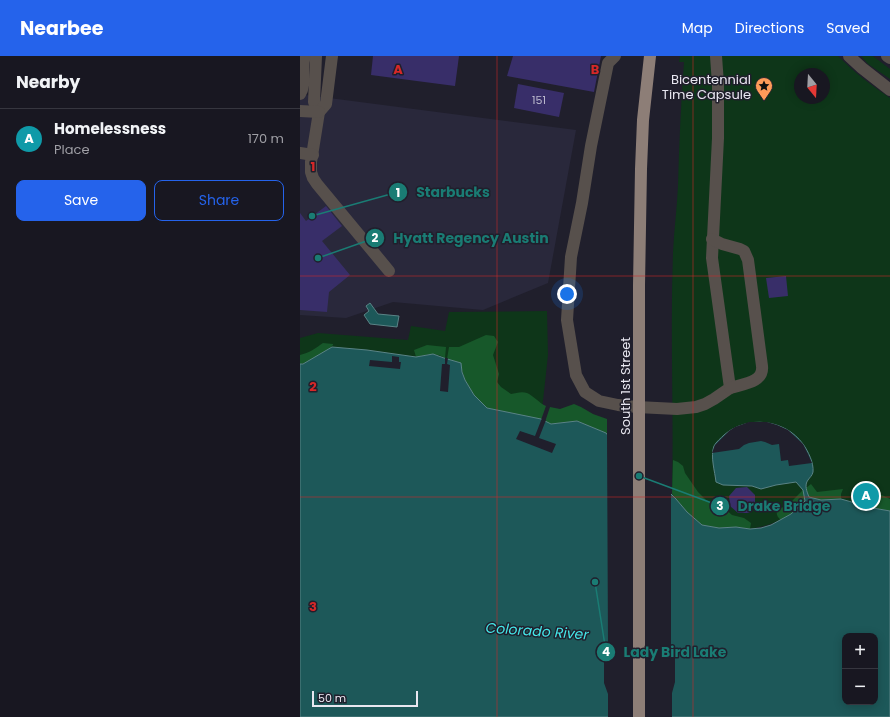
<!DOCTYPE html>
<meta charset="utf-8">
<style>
body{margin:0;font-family:Poppins,sans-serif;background:#25242e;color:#f1f3f6}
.controls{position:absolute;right:12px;bottom:12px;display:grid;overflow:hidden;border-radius:8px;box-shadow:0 2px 10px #0003}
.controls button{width:36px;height:36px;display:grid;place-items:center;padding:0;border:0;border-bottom:1px solid #36363f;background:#181721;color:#f1f3f6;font:20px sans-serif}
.compass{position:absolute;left:494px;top:12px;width:36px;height:36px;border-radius:50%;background:#181721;box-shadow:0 2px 10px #0003;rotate:162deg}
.scale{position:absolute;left:12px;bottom:10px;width:106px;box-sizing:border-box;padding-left:4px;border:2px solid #e8e7f0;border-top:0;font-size:11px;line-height:14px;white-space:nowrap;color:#e8e7f0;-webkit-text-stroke:3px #201f2c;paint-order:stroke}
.you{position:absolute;left:267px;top:238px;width:14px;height:14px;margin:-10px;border:3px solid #fff;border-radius:50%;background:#1a73e8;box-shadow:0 0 0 6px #1a73e833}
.badge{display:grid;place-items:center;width:26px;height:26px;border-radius:50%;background:#2563eb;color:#fff;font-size:13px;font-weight:700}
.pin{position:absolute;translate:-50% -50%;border:2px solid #fff;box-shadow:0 1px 4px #0006}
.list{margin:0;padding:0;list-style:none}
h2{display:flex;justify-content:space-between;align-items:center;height:52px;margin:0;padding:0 16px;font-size:17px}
h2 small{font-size:13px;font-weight:400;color:#9f9fa5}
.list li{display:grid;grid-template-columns:26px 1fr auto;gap:12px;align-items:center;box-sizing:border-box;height:60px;padding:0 16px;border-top:1px solid #36363f}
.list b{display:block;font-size:15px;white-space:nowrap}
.list p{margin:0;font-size:13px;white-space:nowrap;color:#9f9fa5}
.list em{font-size:13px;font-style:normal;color:#9f9fa5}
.actions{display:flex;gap:8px;padding:12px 16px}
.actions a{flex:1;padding:9px 0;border:1px solid #2563eb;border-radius:8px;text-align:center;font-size:14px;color:#2563eb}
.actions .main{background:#2563eb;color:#fff}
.map{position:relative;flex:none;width:590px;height:661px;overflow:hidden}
header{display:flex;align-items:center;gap:24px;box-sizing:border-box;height:56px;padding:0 20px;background:#2563eb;color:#fff}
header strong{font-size:19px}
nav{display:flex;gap:22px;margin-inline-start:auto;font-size:14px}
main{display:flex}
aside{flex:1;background:#181721}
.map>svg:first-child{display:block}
.built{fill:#29283b}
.green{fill:#0e3619;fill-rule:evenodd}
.forest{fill:#17582a}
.water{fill:#1d5859;stroke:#5a8386;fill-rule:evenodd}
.pier{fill:#201f2c}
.building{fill:#382e69}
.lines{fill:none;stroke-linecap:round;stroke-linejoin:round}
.minor{stroke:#57504c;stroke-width:12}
.major{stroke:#8d7e77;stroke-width:12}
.grid{fill:none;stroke:#d62828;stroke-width:1;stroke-opacity:0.55}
.labels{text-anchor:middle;stroke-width:3;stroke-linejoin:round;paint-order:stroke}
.number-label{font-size:11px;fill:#bcb9ce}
.poi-label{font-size:13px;fill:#e8e7f0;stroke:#201f2c;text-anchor:end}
.street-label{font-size:13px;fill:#e8e7f0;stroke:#201f2c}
.water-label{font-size:14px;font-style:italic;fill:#44e7e9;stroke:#201f2c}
.grid-label{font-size:13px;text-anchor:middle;font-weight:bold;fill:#d62828;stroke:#201f2c;stroke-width:3;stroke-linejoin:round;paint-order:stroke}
.leader{fill:none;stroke:#1a7c74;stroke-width:1.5}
.callout-dot{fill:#1a7c74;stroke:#201f2c;stroke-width:1.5}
.mark-label{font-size:12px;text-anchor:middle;font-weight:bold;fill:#fff}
.callout-label{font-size:14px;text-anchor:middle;font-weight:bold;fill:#1a7c74;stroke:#201f2c;stroke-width:3;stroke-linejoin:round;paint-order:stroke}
</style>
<header>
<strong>Nearbee</strong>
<nav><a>Map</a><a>Directions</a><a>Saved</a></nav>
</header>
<main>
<aside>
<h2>Nearby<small></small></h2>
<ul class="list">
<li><span class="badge" style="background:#0f9aa8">A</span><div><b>Homelessness</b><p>Place</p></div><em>170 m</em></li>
</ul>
<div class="actions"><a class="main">Save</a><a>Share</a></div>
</aside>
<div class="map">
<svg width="590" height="661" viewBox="0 0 590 661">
<rect width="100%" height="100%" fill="#201f2c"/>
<path class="built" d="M0,0L6,39L276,74L248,227L183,254L93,246L46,262L0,259Z"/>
<g class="green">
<path d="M380,0H538C554,16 571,29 590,42V455L573,452L481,464C470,469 461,471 450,473L372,438C374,358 370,277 373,196C374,174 377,152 378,130C379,88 381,47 384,6H379ZM500,18H524V42H500Z"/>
<path d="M561,0H573L590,13V23L568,8Z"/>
<path d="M247,255L248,299L241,363L167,342L160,308H0V282L18,277L108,284L111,270L145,275L149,256Z"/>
</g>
<g class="forest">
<path d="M186,279L194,280L198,286L193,299L199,318L197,326L201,331L211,338C216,337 222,335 227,337C234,340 239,347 246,350L241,364L187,352L174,339L165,324L160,308L149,305L147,303L149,291H159Z"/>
<path d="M23,287L33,288V289C27,296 9,307 0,308V299C9,297 16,292 23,287Z"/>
<path d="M127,289L146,291L145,302L139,299L130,298L116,301L114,294Z"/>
<path d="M274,348L281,351L293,358L307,363V379L306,377L277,365L251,368L245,366L250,351L260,353Z"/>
<path d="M373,404L378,406L383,410L385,417L398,436L406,444L417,450L425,453L432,459L444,462L451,467L450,473L436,471L419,472L402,469L387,456L372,438Z"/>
<path d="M511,428L517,436L543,433L541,438V443L521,444L509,441L506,432Z"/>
<path d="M503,434L505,445L491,458L481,464C477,461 476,458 477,453L487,450Z"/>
<path d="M580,439H582L590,443V455L573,452Z"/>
</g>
<g class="water">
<path d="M70,247L78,258L99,260L97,271L70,268L64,259L69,255L66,250Z"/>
<path d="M32,291L67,294L116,301L133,298L144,302L161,307L162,316L165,324L174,339L187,352L241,363L251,368L277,365L306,377L313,386L348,415L376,443L387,456L402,469L419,472L436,471L450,473L461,472L471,469L491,458L505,445L503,434L496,426L476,429L461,433L452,430L423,429L416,426C415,416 410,400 414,390C416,386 421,382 424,379C447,359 485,363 503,388C508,395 514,407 513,416C512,420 510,421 508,424C504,429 507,436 509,441L521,444L541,443L573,452L590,455V661H0V308H3ZM545,580H575V646H545Z"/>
</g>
<g class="pier">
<path d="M92,300L99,301V306H101L100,313L69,310L70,304L92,306Z"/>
<path d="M145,302H148L147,308L150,309L148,336L140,335L142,308H145Z"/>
<path d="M242,362L246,364L239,382L256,388L252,397L216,383L220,375L235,380Z"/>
<path d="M449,366H467L477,369L488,374L503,388L508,398L512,407L489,410L488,404L481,405L479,388L472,389L465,386L461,385L449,387L444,389L439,393L412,397L415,389L429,375L435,371Z"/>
<path d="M307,376L315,385L350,413L371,435V588L375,599V626L372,637V661H308V638L304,627V599L308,588Z"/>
</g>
<g class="building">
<path d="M73,0H159L155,30L71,19Z"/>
<path d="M213,0H301L294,36L207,20Z"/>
<path d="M218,28L264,37L259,61L214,52Z"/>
<path d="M26,150L42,170L22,185L50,219L29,236L27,256L0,254V157L6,165Z"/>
<path d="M486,220L488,240L469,242L466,222Z"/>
<path d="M447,431L455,439V448L449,457H438L430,450L429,440L436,432Z"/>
</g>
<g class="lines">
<g class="minor">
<path d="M16,0L14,46L19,56"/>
<path d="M32,0L26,48L19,56L11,106V116L13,122L17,128L89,215"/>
<path d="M315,0L308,7L291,90L282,147L271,201L267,264L276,319L285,336L299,345L318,349L337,351L377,353L396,351L405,348L414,343L430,332L412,202L418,82V28L416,0"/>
<path d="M549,0L562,12L590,34"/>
<path d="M587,0L590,2"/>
<path d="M0,38C7,27 0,13 5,0"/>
<path d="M0,55L19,56"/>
<path d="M0,97L13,99"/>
<path d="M412,183L422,188L440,193L444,195L448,204L462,310C464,327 442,328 430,332"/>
</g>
<path class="major" d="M339,661V229L341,113L343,64L350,0"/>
</g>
<path class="grid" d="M197,0V661M393,0V661M0,220H590M0,441H590"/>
<defs>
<symbol id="sight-pin" viewBox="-11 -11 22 30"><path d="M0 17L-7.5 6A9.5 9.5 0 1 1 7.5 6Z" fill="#fe9b59" stroke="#201f2c"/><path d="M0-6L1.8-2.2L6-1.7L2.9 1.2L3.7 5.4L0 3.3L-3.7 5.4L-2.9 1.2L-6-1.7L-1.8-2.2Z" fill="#111"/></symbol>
</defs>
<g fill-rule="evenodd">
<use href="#sight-pin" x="454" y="20" width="20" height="27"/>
</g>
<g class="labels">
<g class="number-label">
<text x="239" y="48">151</text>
</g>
<g class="poi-label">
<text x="451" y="28">Bicentennial<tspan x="451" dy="15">Time Capsule</tspan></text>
</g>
<g class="street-label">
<text transform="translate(325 330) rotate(-90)" y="5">South 1st Street</text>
</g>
<g class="water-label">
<text transform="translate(237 575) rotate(4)" y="5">Colorado River</text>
</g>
</g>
<g class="grid-label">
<text x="98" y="18">A</text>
<text x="295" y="18">B</text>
<text x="13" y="115">1</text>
<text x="13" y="335">2</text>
<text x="13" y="555">3</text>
</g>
<path class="leader" d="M12 160L98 136M18 202L75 182M339 420L420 450M295 526L306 596"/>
<g class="callout-dot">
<circle cx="12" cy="160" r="4"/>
<circle cx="18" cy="202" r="4"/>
<circle cx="339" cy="420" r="4"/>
<circle cx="295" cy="526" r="4"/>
<circle cx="98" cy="136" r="10"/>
<circle cx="75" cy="182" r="10"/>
<circle cx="420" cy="450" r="10"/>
<circle cx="306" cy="596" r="10"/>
</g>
<g class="mark-label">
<text x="98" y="141">1</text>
<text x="75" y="186">2</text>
<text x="420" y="454">3</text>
<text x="306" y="600">4</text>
</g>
<g class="callout-label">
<text x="153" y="141">Starbucks</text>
<text x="171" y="187">Hyatt Regency Austin</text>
<text x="484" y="455">Drake Bridge</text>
<text x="375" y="601">Lady Bird Lake</text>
</g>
</svg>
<div class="controls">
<button>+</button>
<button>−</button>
</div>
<svg class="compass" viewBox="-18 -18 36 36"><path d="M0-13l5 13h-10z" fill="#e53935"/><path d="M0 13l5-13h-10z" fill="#9f9fa5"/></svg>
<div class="scale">50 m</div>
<div class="you"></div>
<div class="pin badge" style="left:566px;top:440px;background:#0f9aa8">A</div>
</div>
</main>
